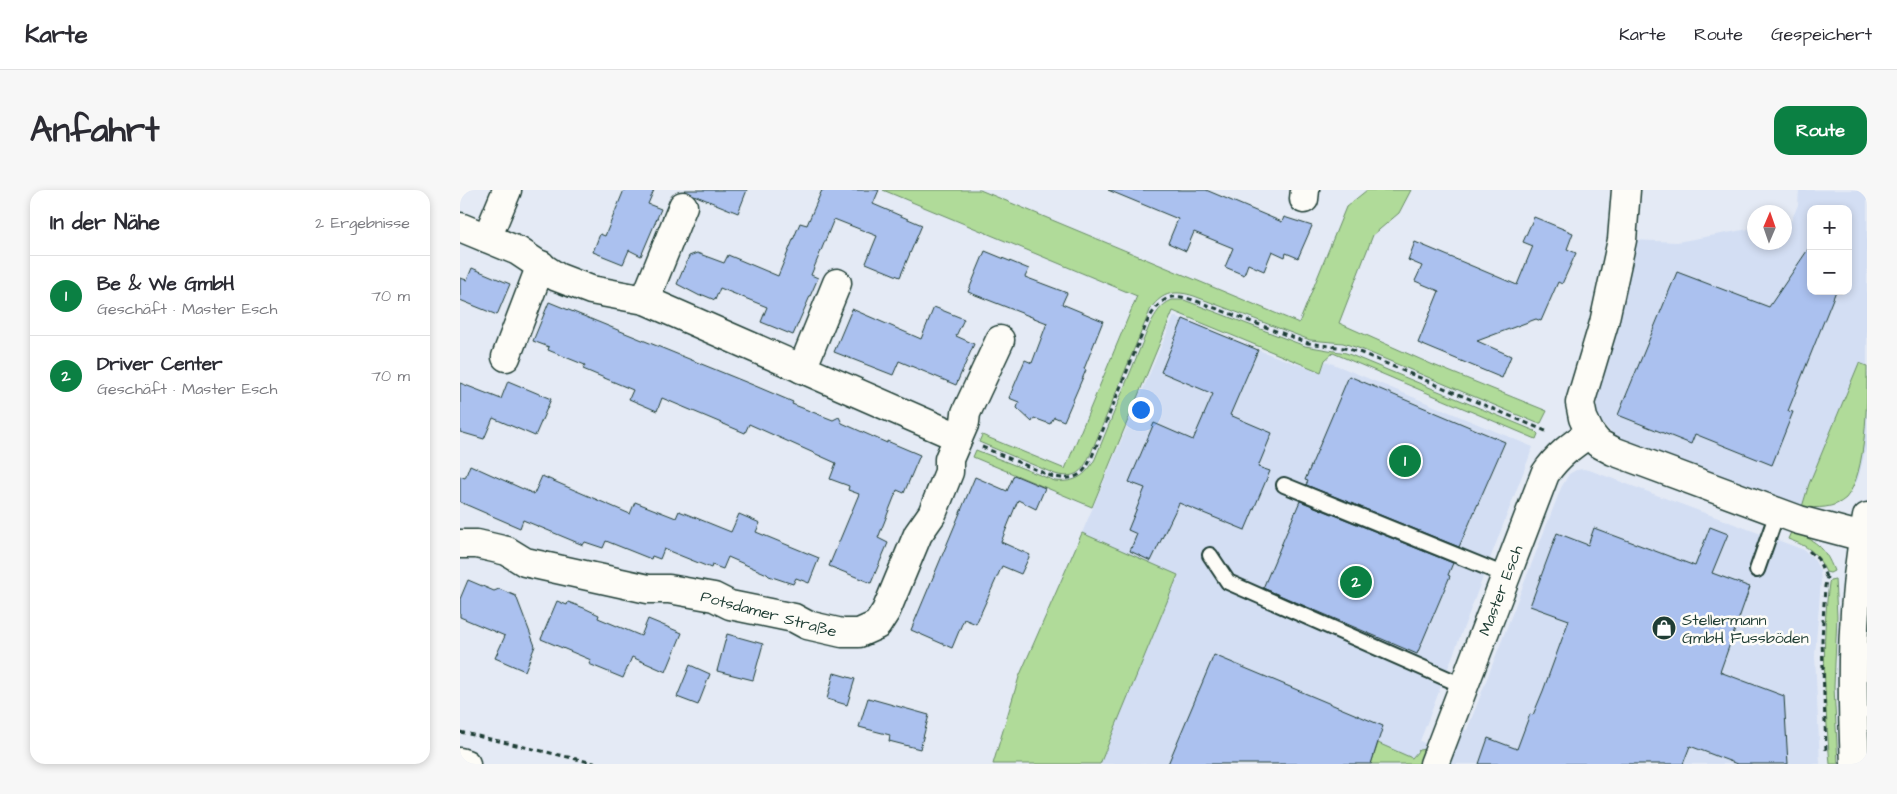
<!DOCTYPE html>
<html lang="de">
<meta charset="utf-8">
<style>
body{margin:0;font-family:"Architects Daughter",sans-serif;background:#f7f7f7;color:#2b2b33}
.controls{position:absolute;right:15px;top:15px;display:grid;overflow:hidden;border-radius:10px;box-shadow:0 2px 8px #0003}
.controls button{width:45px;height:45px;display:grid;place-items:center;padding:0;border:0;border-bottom:1px solid #e1e1e2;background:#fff;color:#2b2b33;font:25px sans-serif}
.compass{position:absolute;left:1287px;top:15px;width:45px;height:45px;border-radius:50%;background:#fff;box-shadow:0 2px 8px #0003;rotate:2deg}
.you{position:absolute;left:680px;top:219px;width:18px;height:18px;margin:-12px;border:4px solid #fff;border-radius:50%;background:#1a73e8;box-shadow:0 0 0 8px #1a73e833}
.badge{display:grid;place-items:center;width:32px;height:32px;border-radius:50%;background:#0b8043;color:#fff;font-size:16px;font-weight:700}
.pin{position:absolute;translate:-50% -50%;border:2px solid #fff;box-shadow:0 1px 5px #0006}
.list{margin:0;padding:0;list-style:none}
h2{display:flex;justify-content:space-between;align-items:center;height:65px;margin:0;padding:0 20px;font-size:21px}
h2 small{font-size:16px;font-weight:400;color:#7c7c81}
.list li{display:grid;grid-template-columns:32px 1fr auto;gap:15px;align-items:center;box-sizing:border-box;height:80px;padding:0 20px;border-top:1px solid #e1e1e2}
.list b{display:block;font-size:19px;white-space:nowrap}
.list p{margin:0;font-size:16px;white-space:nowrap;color:#7c7c81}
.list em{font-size:16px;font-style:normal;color:#7c7c81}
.map{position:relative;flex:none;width:1407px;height:574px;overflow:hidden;border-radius:15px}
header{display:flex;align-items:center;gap:30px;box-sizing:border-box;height:70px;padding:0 25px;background:#fff;border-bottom:1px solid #e1e1e2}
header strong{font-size:24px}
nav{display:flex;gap:28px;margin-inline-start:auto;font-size:18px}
.intro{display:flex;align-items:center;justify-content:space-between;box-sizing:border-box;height:120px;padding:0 30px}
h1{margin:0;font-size:35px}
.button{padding:12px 22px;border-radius:15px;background:#0b8043;color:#fff;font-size:18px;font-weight:700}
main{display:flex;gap:30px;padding:0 30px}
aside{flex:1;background:#fff;border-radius:15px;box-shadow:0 2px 8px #0003}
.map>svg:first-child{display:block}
.built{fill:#d3def3;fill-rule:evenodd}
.green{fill:#b0db99;stroke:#688c66}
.building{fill:#abc1ef;stroke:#1f3d34}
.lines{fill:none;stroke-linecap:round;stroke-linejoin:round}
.service-casing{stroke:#1f3d34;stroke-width:18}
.minor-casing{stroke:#1f3d34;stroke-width:31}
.tertiary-casing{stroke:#1f3d34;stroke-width:31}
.secondary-casing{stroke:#1f3d34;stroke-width:31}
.path{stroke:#1f3d34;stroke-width:3;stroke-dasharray:5 4;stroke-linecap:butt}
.service{stroke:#fdfcf7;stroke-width:14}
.minor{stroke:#fdfcf7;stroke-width:28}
.tertiary{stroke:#fdfcf7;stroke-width:28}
.secondary{stroke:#fdfcf7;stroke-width:28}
.labels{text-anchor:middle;stroke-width:5;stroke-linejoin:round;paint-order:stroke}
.street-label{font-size:16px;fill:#1f3d34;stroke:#fdfcf7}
.poi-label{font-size:16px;fill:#1f3d34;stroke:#fdfcf7;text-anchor:start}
</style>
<header>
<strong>Karte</strong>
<nav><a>Karte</a><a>Route</a><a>Gespeichert</a></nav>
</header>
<div class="intro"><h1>Anfahrt</h1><a class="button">Route</a></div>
<main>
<aside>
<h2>In der Nähe<small>2 Ergebnisse</small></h2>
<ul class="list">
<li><span class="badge">1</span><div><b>Be &amp; We GmbH</b><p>Geschäft · Master Esch</p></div><em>70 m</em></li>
<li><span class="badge">2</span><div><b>Driver Center</b><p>Geschäft · Master Esch</p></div><em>70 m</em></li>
</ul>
</aside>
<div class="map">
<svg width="1407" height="574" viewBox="0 0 1407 574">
<rect width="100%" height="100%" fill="#e4eaf5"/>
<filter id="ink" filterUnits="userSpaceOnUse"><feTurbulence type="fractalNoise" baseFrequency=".02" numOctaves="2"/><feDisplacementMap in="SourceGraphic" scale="10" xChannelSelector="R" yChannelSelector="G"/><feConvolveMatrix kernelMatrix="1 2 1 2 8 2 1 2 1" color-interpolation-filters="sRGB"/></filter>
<g filter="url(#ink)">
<g class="built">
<path d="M1339,0H1407V255L1398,289L1387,307L1369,316L1359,318L1342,317L1156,247L1135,225L1140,193L1174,50L1217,52L1294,38V52H1324L1325,32L1331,31L1338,15ZM1351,19H1388V101H1351Z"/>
<path d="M714,126L798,160L860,182L866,171L1073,257L960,551L966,554L959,574H640L718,385L622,343Z"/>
<path d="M1124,279L1132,281L1344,360L1354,369L1360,381L1361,391L1355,465L1360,574H987L1000,538L1007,540L1101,298L1109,284L1116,280Z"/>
</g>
<g class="green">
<path d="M423,0H520L839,133L886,17L907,0H951L939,23L913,45L879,133L971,174L1087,221L1081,233H1077L901,159L883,153L850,150L734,106C715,100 703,102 691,118L633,258C625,277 619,291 595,284L519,252L522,245L605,279L677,106Z"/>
<path d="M712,110H724L845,156L886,163L1075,241L1078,244L1076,249L873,163L865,170L861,182L713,121L632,317L513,267L516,260L595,291C615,293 626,286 635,269L690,134C696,124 700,115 712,110Z"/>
<path d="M1399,173L1407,176C1407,209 1407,284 1386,308C1374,319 1357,318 1342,317L1349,294Z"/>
<path d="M1331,342C1355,349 1365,357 1374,381L1370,383L1366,382C1356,361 1349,357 1328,349Z"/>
<path d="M622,343L718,385L640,574H533L559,487Z"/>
<path d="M1375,389L1377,426L1374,497L1378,574H1370C1365,515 1361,453 1369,393L1370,390Z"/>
<path d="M918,553L952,568L959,560L965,559L959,574H911Z"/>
</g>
<g class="building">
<path d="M164,0H194L188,14L201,19L181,66L169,60L163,74L133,62L140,44L145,46Z"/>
<path d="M287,0L278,23L224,1L225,0Z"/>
<path d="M362,0H419L413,14L462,35L440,87L406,73L417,46L374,29L351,85L358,88L333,145L301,132L307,117L260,98L255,110L243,105L240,106L217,94L229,66L237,63L264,73L268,65L318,86L340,33L347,35Z"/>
<path d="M648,0H746L822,32L824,27L852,36L838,68L826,63L825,67L812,61L804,81L788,74L784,85L765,77L773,58L734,42L726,61L708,53L718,29Z"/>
<path d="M1074,27L1113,43L1107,59L1116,63L1102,94L1098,92L1081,131L1076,129L1017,151L1051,166L1042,188L958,153L979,101L955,91L962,76L948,70L955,52L1057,95L1073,56L1063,52Z"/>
<path d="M1351,55V101H1376L1328,221L1333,222L1312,275L1235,244L1231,254L1158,225L1217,82L1309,117Z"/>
<path d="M525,61L569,79L565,87L607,103L602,114L643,131L624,179L626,180L604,231L594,227L590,234L574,228L572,232L557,218L559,212L549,208L565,170L572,173L587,133L508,102Z"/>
<path d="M12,78L50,94L37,125L0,110V88L7,90Z"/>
<path d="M89,112L293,195L333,212L332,214L373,230L379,227L382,233L427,253V251L460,265L444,303L437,300L418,348L428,353L411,393L369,376L399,304L388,300L389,296L370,289L376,273L289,234L285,243L202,208L197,221L169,209L173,200L123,179L125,175L88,160L89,157L73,151Z"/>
<path d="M474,117L504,129L496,146L514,154L496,195L439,171L433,185L374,162L392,119L461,149Z"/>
<path d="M723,129L798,160L770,225L812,243L798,277L810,281L785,340L719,313L691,371L670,361L677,344L668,340L685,298L669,292L694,233L733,250L753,204L701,182Z"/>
<path d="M889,186L1045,252L999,357L846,295L848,291L845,290Z"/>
<path d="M48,191L91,209L75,246L33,228L24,249L0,242V193L41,209Z"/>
<path d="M10,275L74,304L82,286L170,324L175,312L216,328L219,321L271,342L279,324L300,333L296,342L359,368L349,393L336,388L333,394L309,386L307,384L268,367L263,379L252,375L251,378L204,359L200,369L192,366L191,369L146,351L143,358L125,352L123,355L63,330L60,338L0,312V286L5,288Z"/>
<path d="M554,285L585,298L576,319L558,310L541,352L570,365L561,384L542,376L516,434L504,429L492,458L451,440L515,287L547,301Z"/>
<path d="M840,311L993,373L988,385L990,386L957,464L803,398Z"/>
<path d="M1250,337L1268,344L1252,383L1290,397L1260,482L1324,506L1328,574H1277L1230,556L1223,574H1019L1028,548L1057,559L1070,524L1073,525L1083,501L1109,430L1070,416L1097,343L1128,355L1134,338L1235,376Z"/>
<path d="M8,390L34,401L39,399L56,406L75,456L65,481L35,468L45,446L0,427V409Z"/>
<path d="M97,411L107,415L108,412L124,418L139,425L138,428L181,446L188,429L222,443L206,482L172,467L163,488L129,474L131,470L81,449Z"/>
<path d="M267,444L303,454L293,490L257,481Z"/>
<path d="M754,465L923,536L911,574H708Z"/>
<path d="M230,475L250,484L238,515L217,507Z"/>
<path d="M374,483L395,489L387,515L367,509Z"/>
<path d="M408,508L469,525L460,559L429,551L430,545L399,537Z"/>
</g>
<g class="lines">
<defs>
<g id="service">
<path d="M824,295L1045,385"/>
<path d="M750,365L768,392L1004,496"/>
<path d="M1297,380L1317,323"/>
</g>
<g id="minor">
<path d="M844,9L845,0"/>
<path d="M0,37L58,61L97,87L131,100L185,110L498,247"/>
<path d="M27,48L47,0"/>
<path d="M185,110L223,16"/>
<path d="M46,167L81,75"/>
<path d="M342,179L377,93"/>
<path d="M1130,243L1138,253L1153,261L1339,330L1403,347"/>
<path d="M0,354H17L47,361L65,372L188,399H209L254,407L270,415L334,428L347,435L382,443H399L417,435L426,421L458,344L472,324L489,282V269L505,232L506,223L540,150"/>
<path d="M974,574L1085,284C1097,266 1112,255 1130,243L1123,228L1120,213L1144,133L1162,50L1166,0"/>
</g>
<path id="tertiary" d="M1395,574C1391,491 1391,409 1407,327"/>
<path id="secondary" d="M0,572L6,574"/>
</defs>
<use href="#service" class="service-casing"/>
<use href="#minor" class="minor-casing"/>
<use href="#tertiary" class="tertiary-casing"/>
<use href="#secondary" class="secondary-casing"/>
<g class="path">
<path d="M522,257L591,286C615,292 624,286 633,264L688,130C703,105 712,102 739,112L848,153L884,158L899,162L1088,242"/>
<path d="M1349,361L1358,369L1366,387"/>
<path d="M0,542L138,574"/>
<path d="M1366,560L1362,450L1365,396L1367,387"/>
</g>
<use href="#service" class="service"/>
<use href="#minor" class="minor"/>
<use href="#tertiary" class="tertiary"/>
<use href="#secondary" class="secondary"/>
</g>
</g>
<defs>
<symbol id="shop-disc" viewBox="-11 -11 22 22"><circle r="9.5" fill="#1f3d34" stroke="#fdfcf7"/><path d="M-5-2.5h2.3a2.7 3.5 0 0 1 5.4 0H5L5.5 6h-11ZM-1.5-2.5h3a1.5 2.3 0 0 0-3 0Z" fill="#fff"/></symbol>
</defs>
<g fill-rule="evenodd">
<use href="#shop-disc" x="1190" y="424" width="28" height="28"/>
</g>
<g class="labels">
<g class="street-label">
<text transform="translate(1040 400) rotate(-69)" y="6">Master Esch</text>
<text transform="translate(309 423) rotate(15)" y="6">Potsdamer Straße</text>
</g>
<g class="poi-label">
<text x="1222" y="435">Stellermann<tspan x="1222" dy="18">GmbH Fussböden</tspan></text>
</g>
</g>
</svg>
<div class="controls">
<button>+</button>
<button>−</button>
</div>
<svg class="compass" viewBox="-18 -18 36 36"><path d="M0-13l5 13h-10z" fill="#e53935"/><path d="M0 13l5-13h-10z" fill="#7c7c81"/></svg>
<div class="you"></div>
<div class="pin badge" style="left:945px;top:271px">1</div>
<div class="pin badge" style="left:896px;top:392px">2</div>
</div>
</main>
